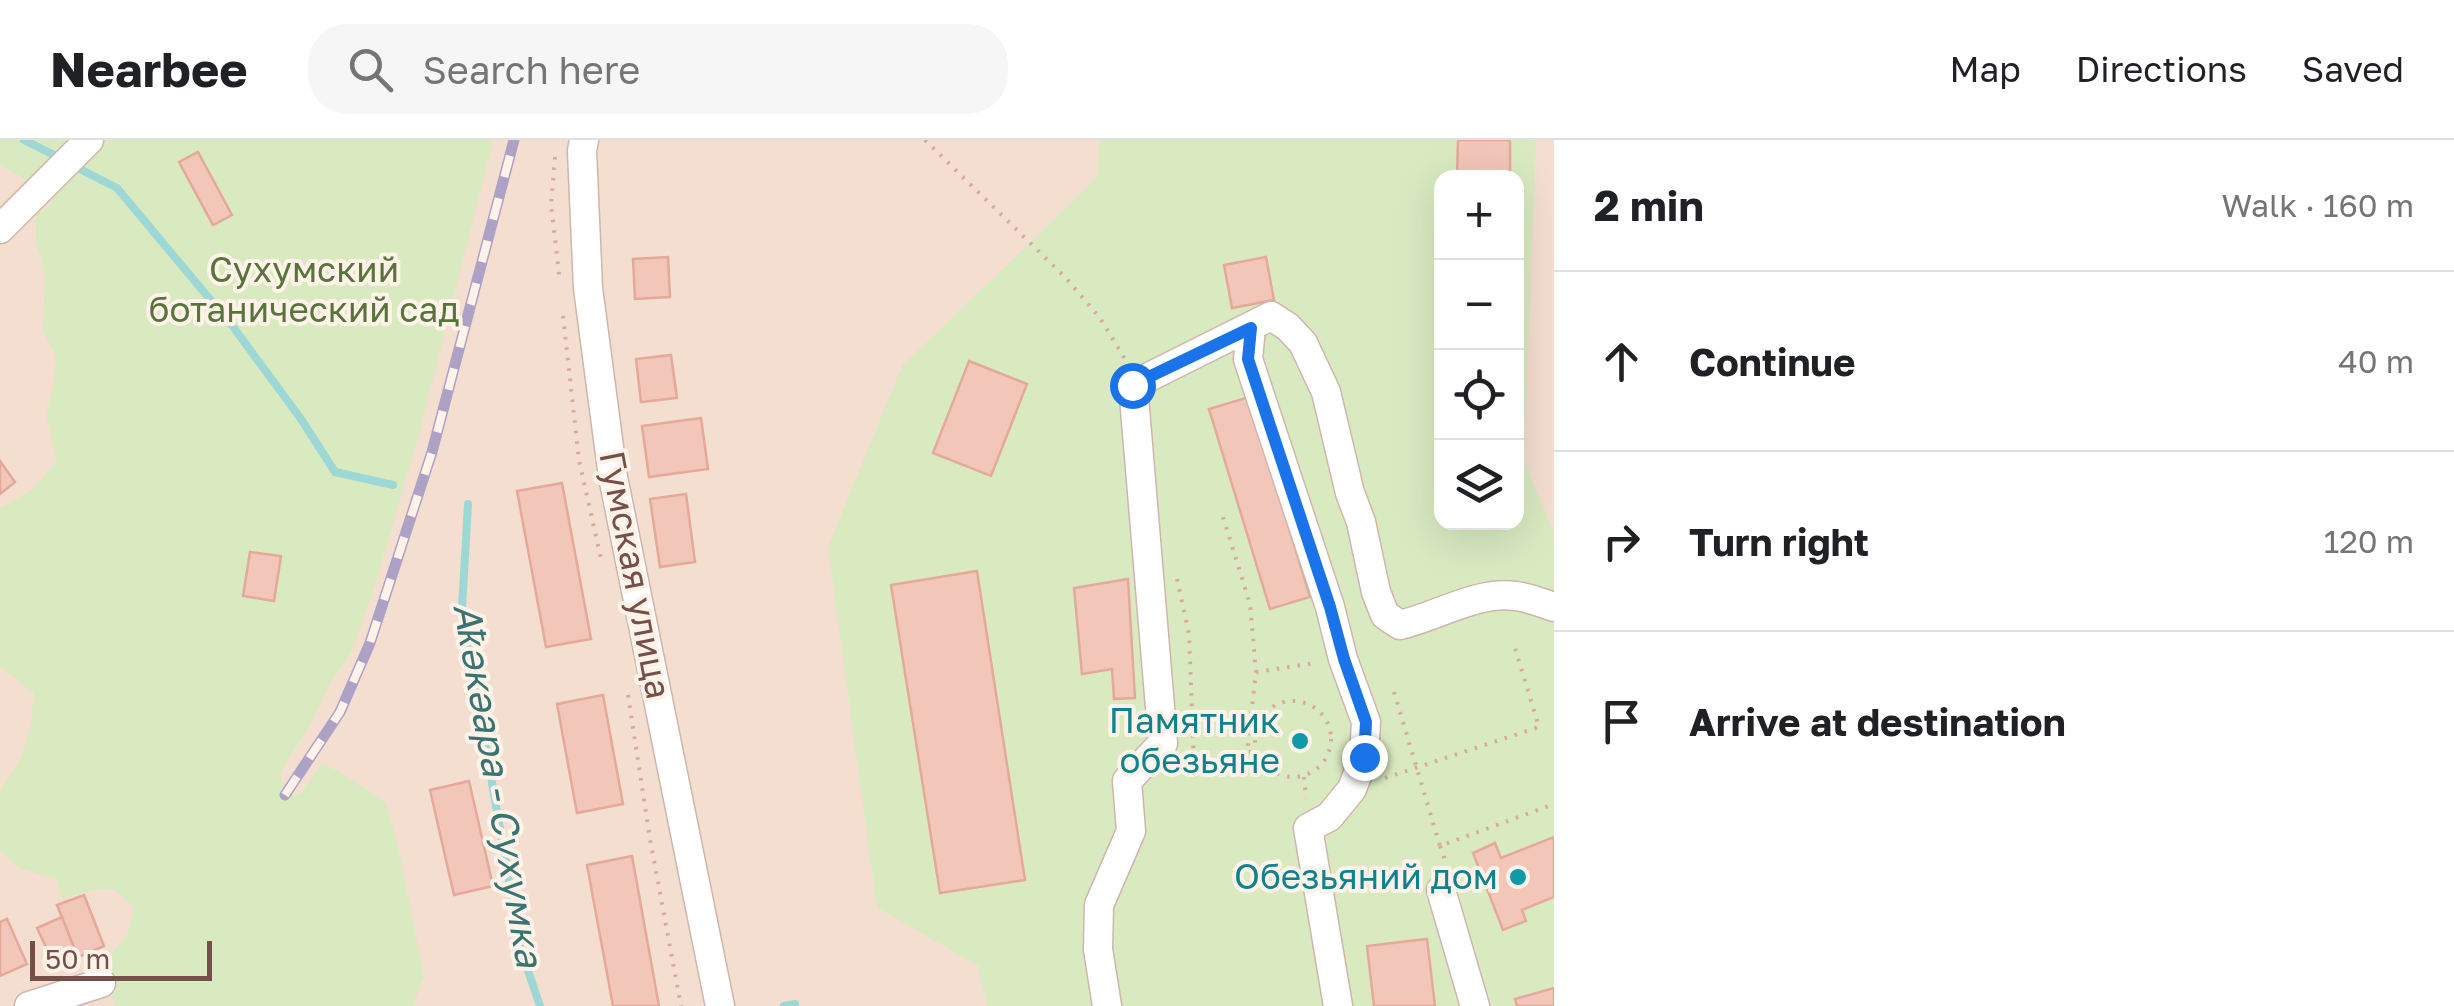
<!DOCTYPE html>
<meta charset="utf-8">
<style>
body{margin:0;font-family:"Golos Text",sans-serif;background:#f6f6f6;color:#202124}
.controls{position:absolute;right:30px;top:30px;display:grid;overflow:hidden;border-radius:20px;box-shadow:0 10px 40px #0002}
.controls button{width:90px;height:90px;display:grid;place-items:center;padding:0;border:0;border-bottom:2px solid #e0e0e0;background:#fff;color:#202124;font:50px sans-serif}
.scale{position:absolute;left:30px;bottom:25px;width:182px;box-sizing:border-box;padding-left:10px;border:5px solid #745048;border-top:0;font-size:28px;line-height:35px;white-space:nowrap;color:#745048;-webkit-text-stroke:8px #fff2e8;paint-order:stroke}
.stop{position:absolute;width:30px;height:30px;margin:-22px;border:8px solid #1a73e8;border-radius:50%;background:#fff}
.stop.end{background:#1a73e8;border-color:#fff;box-shadow:0 2px 10px #0008}
.list{margin:0;padding:0;list-style:none}
h2{display:flex;justify-content:space-between;align-items:center;height:130px;margin:0;padding:0 40px;font-size:42px}
h2 small{font-size:32px;font-weight:400;color:#757577}
.list li{display:grid;grid-template-columns:65px 1fr auto;gap:30px;align-items:center;box-sizing:border-box;height:180px;padding:0 40px;border-top:2px solid #e0e0e0}
.list b{display:block;font-size:38px;white-space:nowrap}
.list em{font-size:32px;font-style:normal;color:#757577}
.icon{flex:none;width:55px;height:55px;fill:none;stroke:currentColor;stroke-width:2;stroke-linecap:round;stroke-linejoin:round}
.map{position:relative;flex:none;width:1554px;height:866px;overflow:hidden}
header{display:flex;align-items:center;gap:60px;box-sizing:border-box;height:140px;padding:0 50px;background:#fff;border-bottom:2px solid #e0e0e0}
header strong{font-size:48px}
nav{display:flex;gap:55px;margin-inline-start:auto;font-size:35px}
.search{width:700px;height:90px;background:#f6f6f6;display:flex;align-items:center;gap:25px;box-sizing:border-box;padding:0 35px;border-radius:40px;color:#757577;font-size:38px}
main{display:flex}
aside{flex:1;background:#fff}
.map>svg:first-child{display:block}
.residential{fill:#f4ded0;fill-rule:evenodd}
.green{fill:#d9eac1;fill-rule:evenodd}
.lines{fill:none;stroke-linecap:round;stroke-linejoin:round}
.stream{stroke:#9dd8d6;stroke-width:8}
.building{fill:#f2c6b9;stroke:#e5a999;stroke-width:2.5}
.minor-casing{stroke:#d0b5ac;stroke-width:31}
.path{stroke:#d7a99d;stroke-width:4;stroke-dasharray:2.5 8;stroke-linecap:butt}
.minor{stroke:#fff;stroke-width:28}
.rail-casing{stroke:#aea1c6;stroke-width:11}
.rail{stroke:#fff2e8;stroke-width:8;stroke-dasharray:22;stroke-linecap:butt}
.route{stroke:#1a73e8;stroke-width:12}
.culture-dot{fill:#0f9aa8;stroke:#fff2e8;stroke-width:4}
.labels{text-anchor:middle;stroke-width:8;stroke-linejoin:round;paint-order:stroke}
.park-label{font-size:35px;fill:#58743d;stroke:#fff2e8}
.street-label{font-size:35px;fill:#745048;stroke:#fff2e8}
.culture-label{font-size:35px;fill:#0d838f;stroke:#fff2e8;text-anchor:end}
.water-label{font-size:38px;font-style:italic;fill:#397372;stroke:#fff2e8}
</style>
<header>
<strong>Nearbee</strong>
<div class="search"><svg class="icon" aria-label="search" viewBox="0 0 24 24"><circle cx="10" cy="10" r="6"/><path d="M15 15l6 6"/></svg>Search here</div>
<nav><a>Map</a><a>Directions</a><a>Saved</a></nav>
</header>
<main>
<div class="map">
<svg width="1554" height="866" viewBox="0 0 1554 866">
<rect width="100%" height="100%" fill="#fcede2"/>
<path class="residential" d="M0,0H1554V866H0ZM1442,38H1516V382H1442Z"/>
<g class="green">
<path d="M0,0H493L418,298L375,445L352,511L330,544L313,580L280,633L285,655L300,654L322,623L348,637L386,663L399,710L424,836L413,866H115L110,842L112,812L127,796L134,767L114,749H97L62,759L56,739L20,728L0,711V651L19,622L30,591L34,554L0,526V368L31,351L57,321L46,275L54,243L56,217L43,191L45,132L36,102V75L53,63L20,36L0,25Z"/>
<path d="M1100,0H1536L1524,320L1554,393V866H987L978,826L877,767L828,407L902,226L1096,39ZM1442,38H1516V382H1442Z"/>
</g>
<g class="lines">
<g class="stream">
<path d="M24,0L62,19"/>
<path d="M74,26L117,48L234,188L301,279L335,332L393,345"/>
<path d="M468,364L462,469L521,810L540,866"/>
<path d="M784,866L795,864V866"/>
</g>
</g>
<g class="building">
<path d="M1458,0H1510V38H1457Z"/>
<path d="M198,12L232,75L213,85L179,22Z"/>
<path d="M668,117L670,157L635,159L633,119Z"/>
<path d="M1266,117L1274,160L1232,168L1224,125Z"/>
<path d="M671,215L677,258L641,262L636,219Z"/>
<path d="M969,221L1027,244L991,336L933,313Z"/>
<path d="M1249,257L1310,457L1270,469L1209,269Z"/>
<path d="M701,278L708,329L649,337L642,286Z"/>
<path d="M0,321L15,342L0,354Z"/>
<path d="M562,343L591,499L546,507L517,351Z"/>
<path d="M686,354L695,422L660,427L650,359Z"/>
<path d="M250,412L281,416L274,461L243,456Z"/>
<path d="M977,431L1025,740L940,753L891,445Z"/>
<path d="M1128,439L1135,558L1114,559L1112,529L1082,534L1074,448Z"/>
<path d="M603,555L623,664L577,673L557,564Z"/>
<path d="M469,641L493,746L454,755L430,650Z"/>
<path d="M1554,697V757L1522,770L1526,781L1503,790L1473,713L1495,703L1501,718Z"/>
<path d="M632,716L659,866H613L587,725Z"/>
<path d="M84,755L104,806L78,817L57,765Z"/>
<path d="M62,777L74,808L51,818L37,788Z"/>
<path d="M7,779L27,824L0,836V782Z"/>
<path d="M1427,799L1435,866H1374L1367,806Z"/>
<path d="M1554,848V866H1517L1515,859Z"/>
</g>
<g class="lines">
<defs>
<g id="minor">
<path d="M584,0L582,11L588,148L613,337L720,866"/>
<path d="M0,89L89,0"/>
<path d="M1251,188L1248,219L1330,467L1343,519L1366,582L1364,617L1352,649L1329,677L1308,688L1338,866"/>
<path d="M1441,750L1475,866"/>
<path d="M29,866L101,843"/>
<path d="M1107,866L1098,809L1099,765L1131,691L1127,641L1163,603L1133,245L1271,176L1288,187L1303,203L1326,252L1350,353L1361,382L1376,452L1385,475L1400,485C1435,477 1480,450 1515,456C1528,457 1542,463 1554,467"/>
</g>
</defs>
<use href="#minor" class="minor-casing"/>
<g class="path">
<path d="M925,0L1066,138L1100,178L1126,221"/>
<path d="M555,17L551,65L560,142"/>
<path d="M563,176L579,320L602,423"/>
<path d="M1223,377L1250,464L1256,532L1247,612"/>
<path d="M1177,439L1189,494L1194,623L1247,612H1256"/>
<path d="M1256,532L1315,523"/>
<path d="M1394,552L1440,706L1554,664"/>
<path d="M628,555L650,699L681,866"/>
<circle cx="1293" cy="599" r="38"/>
<path d="M1304,637L1306,658"/>
<path d="M1385,638L1539,587L1515,508"/>
<path d="M1440,706L1447,725"/>
</g>
<use href="#minor" class="minor"/>
<defs>
<path id="rail" d="M285,655L340,572L370,503L432,312L514,0"/>
</defs>
<use href="#rail" class="rail-casing"/>
<use href="#rail" class="rail"/>
</g>
<g class="lines">
<path class="route" d="M1132,245L1251,188L1248,219L1330,467L1344,519L1366,582L1364,617"/>
</g>
<g class="culture-dot">
<circle cx="1300" cy="601" r="10"/>
<circle cx="1518" cy="737" r="10"/>
</g>
<g class="labels">
<g class="park-label">
<text x="304" y="142">Сухумский<tspan x="304" dy="40">ботанический сад</tspan></text>
</g>
<g class="street-label">
<text transform="translate(635 435) rotate(79)" y="12">Гумская улица</text>
</g>
<g class="culture-label">
<text x="1280" y="593">Памятник<tspan x="1280" dy="40">обезьяне</tspan></text>
<text x="1498" y="749">Обезьяний дом</text>
</g>
<g class="water-label">
<text transform="translate(498 645) rotate(80)" y="13">Аҟәкәара - Сухумка</text>
</g>
</g>
</svg>
<div class="controls">
<button>+</button>
<button>−</button>
<button><svg class="icon" aria-label="locate" viewBox="0 0 24 24"><circle cx="12" cy="12" r="6"/><path d="M12 2v4M12 18v4M2 12h4M18 12h4"/></svg></button>
<button><svg class="icon" aria-label="layers" viewBox="0 0 24 24"><path d="M12 4l9 5-9 5-9-5zM3 14l9 5 9-5"/></svg></button>
</div>
<div class="scale">50 m</div>
<div class="stop" style="left:1132px;top:245px"></div>
<div class="stop end" style="left:1364px;top:617px"></div>
</div>
<aside>
<h2>2 min<small>Walk · 160 m</small></h2>
<ul class="list">
<li><svg class="icon" aria-label="ahead" viewBox="0 0 24 24"><path d="M12 20V5M6 11l6-6 6 6"/></svg><div><b>Continue</b></div><em>40 m</em></li>
<li><svg class="icon" aria-label="right" viewBox="0 0 24 24"><path d="M7 20v-9h11M14 6l5 5-5 5"/></svg><div><b>Turn right</b></div><em>120 m</em></li>
<li><svg class="icon" aria-label="arrive" viewBox="0 0 24 24"><path d="M6 21V4h12l-3 4 3 4H6"/></svg><div><b>Arrive at destination</b></div></li>
</ul>
</aside>
</main>
